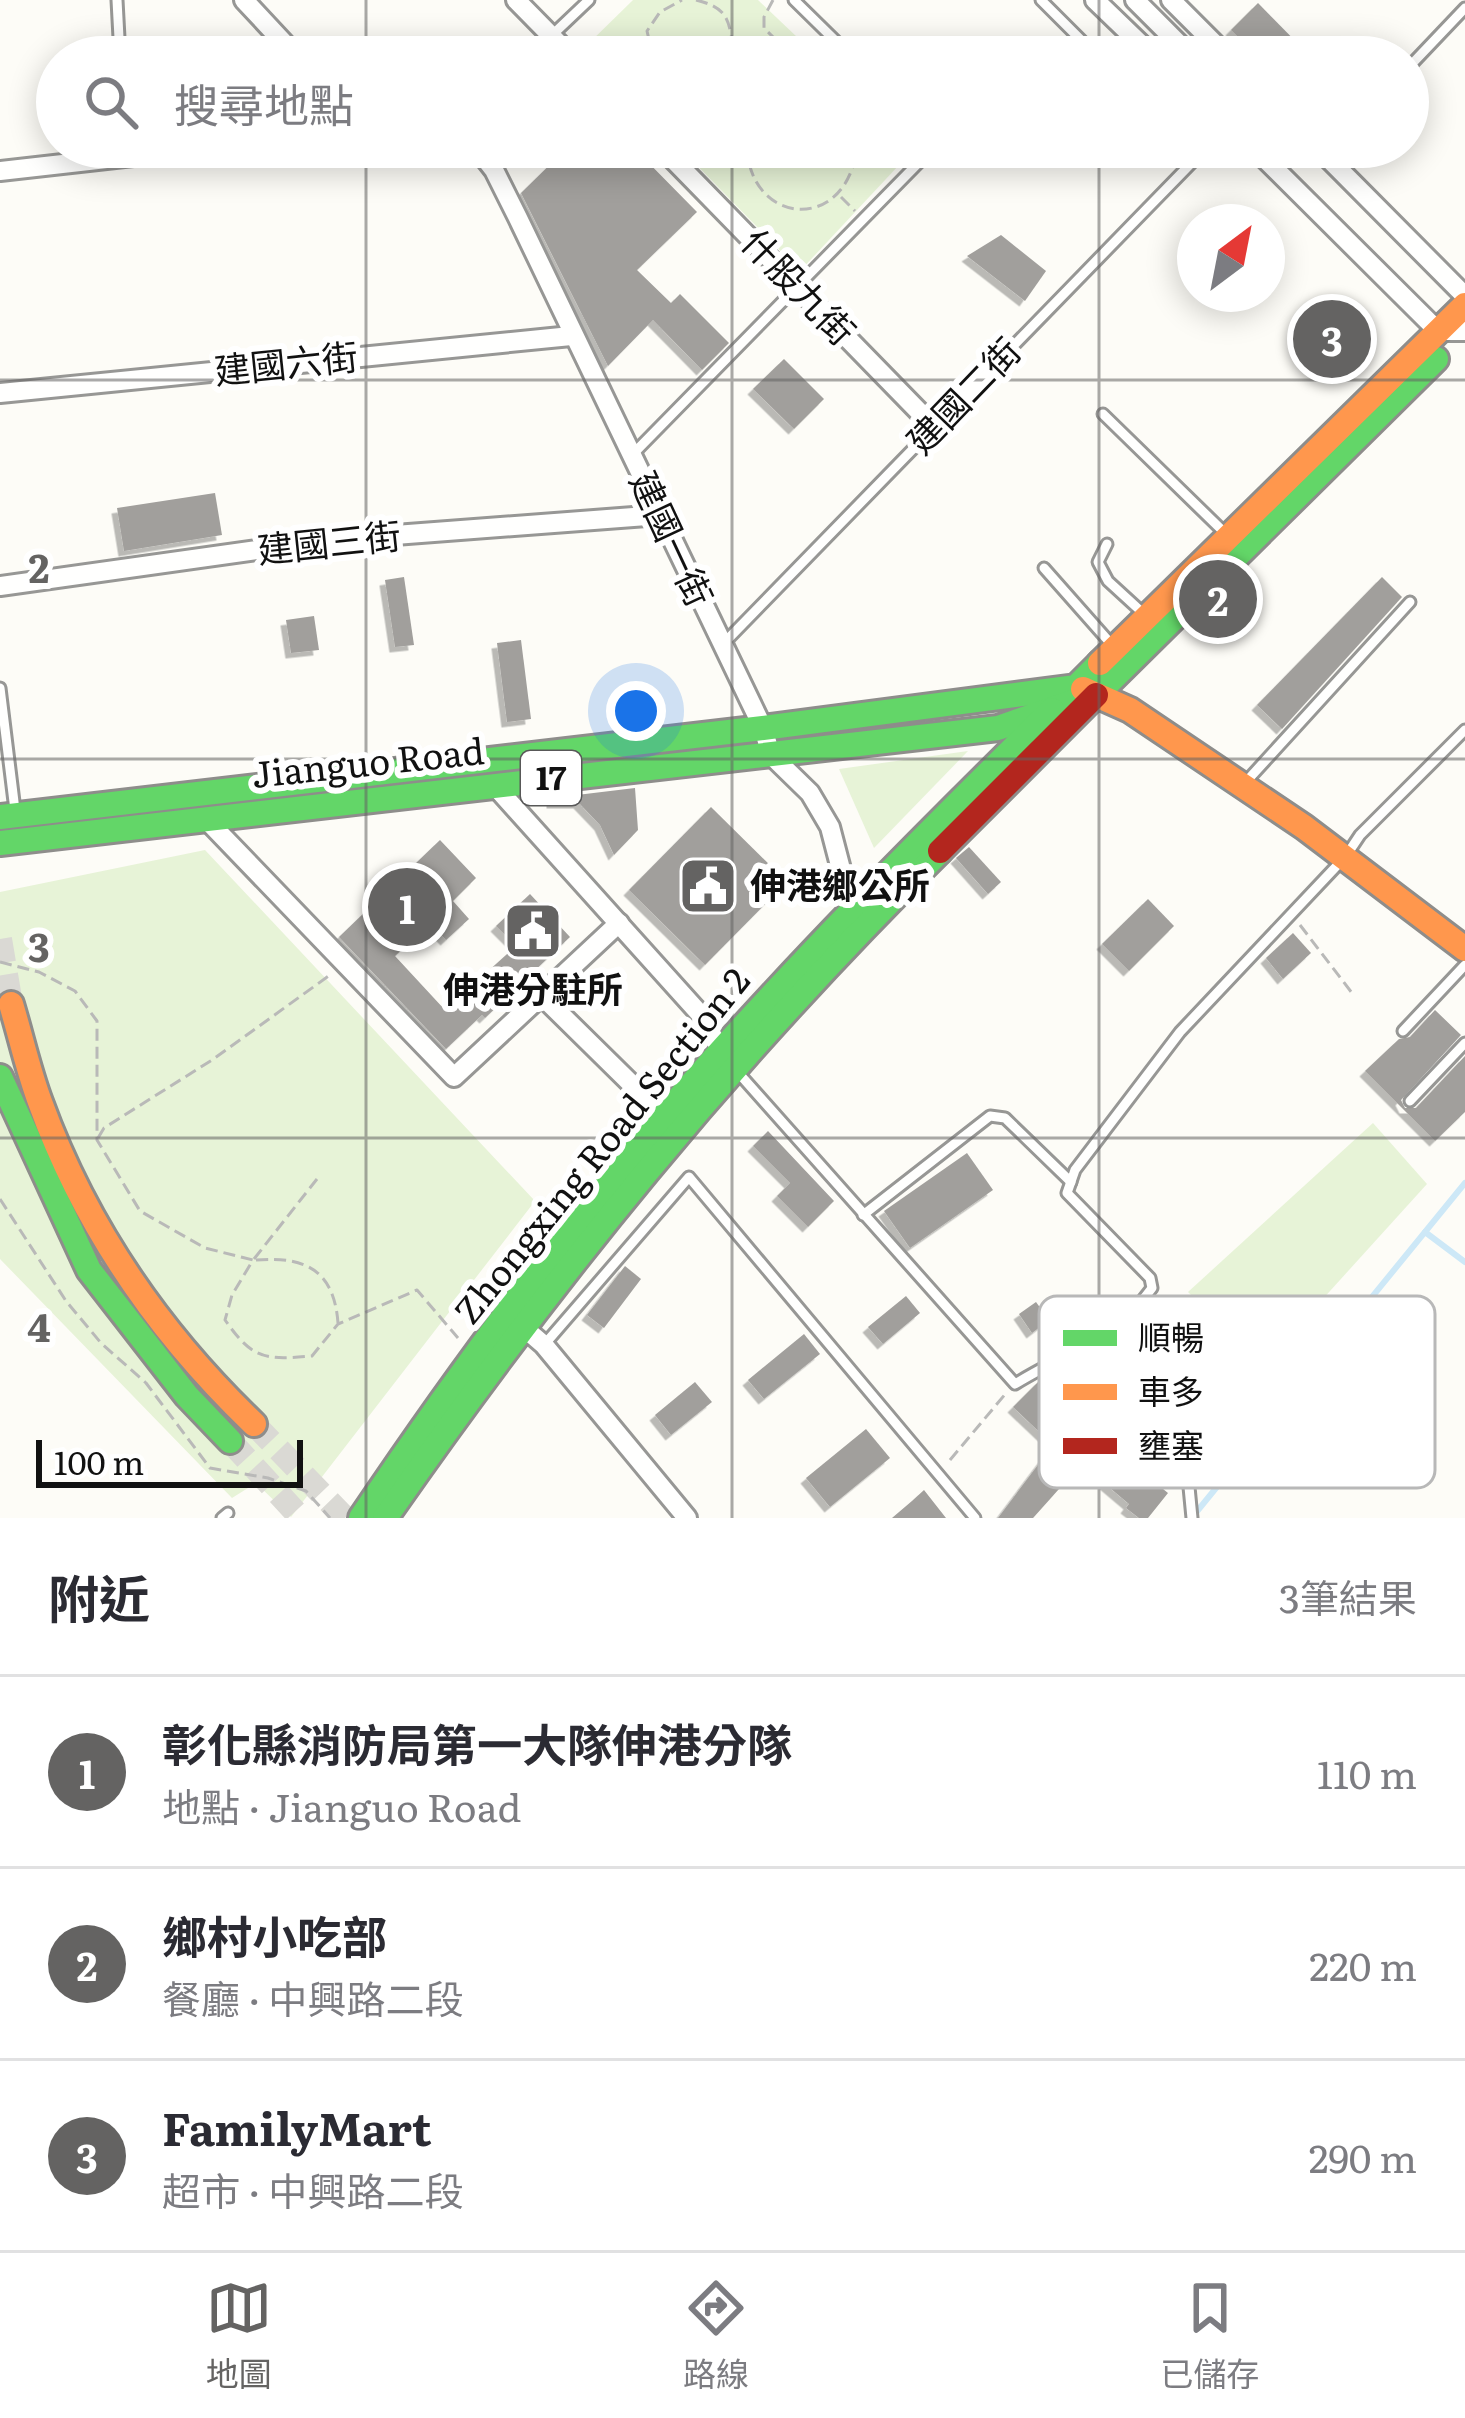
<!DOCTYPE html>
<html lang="zh-TW">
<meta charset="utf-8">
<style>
body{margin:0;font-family:Literata,"Noto Sans TC",serif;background:#f2f2f3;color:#2b2b33}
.compass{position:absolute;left:1177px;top:204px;width:108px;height:108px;border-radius:50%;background:#fff;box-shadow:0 6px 30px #0003;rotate:32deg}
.scale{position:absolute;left:36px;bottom:30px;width:267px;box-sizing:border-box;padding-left:12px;border:6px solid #111;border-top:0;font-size:33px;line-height:42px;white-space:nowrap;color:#111;-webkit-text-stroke:9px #fff;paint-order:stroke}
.you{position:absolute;left:636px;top:711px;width:42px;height:42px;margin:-30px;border:9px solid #fff;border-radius:50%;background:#1a73e8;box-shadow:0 0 0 18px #1a73e833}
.badge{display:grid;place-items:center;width:78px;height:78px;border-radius:50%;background:#646362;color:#fff;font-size:39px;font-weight:700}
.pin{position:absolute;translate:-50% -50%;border:6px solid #fff;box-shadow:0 3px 12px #0006}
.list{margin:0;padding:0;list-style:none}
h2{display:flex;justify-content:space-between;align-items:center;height:156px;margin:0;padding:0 48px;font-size:51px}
h2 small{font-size:39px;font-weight:400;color:#7c7c81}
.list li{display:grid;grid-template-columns:78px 1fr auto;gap:36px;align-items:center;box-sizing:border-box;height:192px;padding:0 48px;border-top:3px solid #e1e1e2}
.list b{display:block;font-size:45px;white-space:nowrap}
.list p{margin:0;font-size:39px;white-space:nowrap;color:#7c7c81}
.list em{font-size:39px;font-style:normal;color:#7c7c81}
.icon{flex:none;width:66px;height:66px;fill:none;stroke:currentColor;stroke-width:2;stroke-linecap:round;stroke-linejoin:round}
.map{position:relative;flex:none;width:1465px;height:1518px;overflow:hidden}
.search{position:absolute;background:#fff;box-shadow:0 6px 30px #0003;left:36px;right:36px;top:36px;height:132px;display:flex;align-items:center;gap:30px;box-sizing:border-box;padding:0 42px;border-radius:66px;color:#7c7c81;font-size:45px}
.sheet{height:732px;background:#fff}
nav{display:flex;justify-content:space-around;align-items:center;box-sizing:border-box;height:168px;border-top:3px solid #e1e1e2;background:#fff;font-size:33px;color:#7c7c81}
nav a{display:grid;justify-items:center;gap:6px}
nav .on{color:#646362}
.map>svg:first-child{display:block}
.green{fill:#e7f3d7}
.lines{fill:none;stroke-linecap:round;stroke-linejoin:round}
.stream{stroke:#cde8f7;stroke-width:6}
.building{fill:#a19f9c;filter:url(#shadow)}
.secondary-tunnel{stroke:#dad9d4;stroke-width:24;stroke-dasharray:24 12;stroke-linecap:butt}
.lane-casing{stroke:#979795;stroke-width:15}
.street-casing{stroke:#979795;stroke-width:24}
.fast-casing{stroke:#8e8d8b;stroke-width:30}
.slow-casing{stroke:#8e8d8b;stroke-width:30}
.jam-casing{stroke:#8e8d8b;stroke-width:30}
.path{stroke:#b9b9b8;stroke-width:3;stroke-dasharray:12 6;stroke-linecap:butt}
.lane{stroke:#fffffe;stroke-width:9}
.street{stroke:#fffffe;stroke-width:18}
.fast{stroke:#63d668;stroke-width:24}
.slow{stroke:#ff974d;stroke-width:24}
.jam{stroke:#b3261e;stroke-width:24}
.grid{fill:none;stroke:#646362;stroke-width:3;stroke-opacity:0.55}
.labels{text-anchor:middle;stroke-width:12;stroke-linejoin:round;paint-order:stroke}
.shield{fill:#fff;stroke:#585858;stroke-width:3}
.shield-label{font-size:33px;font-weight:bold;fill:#111}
.street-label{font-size:36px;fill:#111;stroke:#fff}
.poi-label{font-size:36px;font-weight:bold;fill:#111;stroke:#fff;text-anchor:start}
.key{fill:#fff;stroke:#b8b8b8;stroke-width:3}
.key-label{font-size:33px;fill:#111}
.grid-label{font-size:39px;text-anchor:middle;font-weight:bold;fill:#646362;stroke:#fff;stroke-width:12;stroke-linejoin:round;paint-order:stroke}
</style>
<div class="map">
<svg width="1465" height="1518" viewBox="0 0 1465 1518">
<defs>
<filter id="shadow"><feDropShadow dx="-5.5" dy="5.5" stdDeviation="0" flood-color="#0004"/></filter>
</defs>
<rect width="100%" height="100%" fill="#fdfcf7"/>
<g class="green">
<path d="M633,0H758L818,57H591L583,49Z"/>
<path d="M679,147H912L914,149L800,271Z"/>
<path d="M968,751L874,848L839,769Z"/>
<path d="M205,850L535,1201L291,1517L256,1483L232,1498L0,1259V892Z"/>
<path d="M1373,1123L1427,1184L1262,1366L1188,1292Z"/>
</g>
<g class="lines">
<g class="stream">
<path d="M1425,1232L1465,1262"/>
<path d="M1194,1515L1465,1183"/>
</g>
</g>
<g class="building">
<path d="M1258,3L1311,57H1258L1231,30Z"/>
<path d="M568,147H633L697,212L637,270L671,303L680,294L729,343L702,370L653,320L608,366L521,193Z"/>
<path d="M1001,235L1046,271L1025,301L967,256Z"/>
<path d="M1323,307L1359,348L1350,374L1303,329Z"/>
<path d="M784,359L824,399L794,429L753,389Z"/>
<path d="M215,493L222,535L124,551L117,508Z"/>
<path d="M404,577L414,645L395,647L385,580Z"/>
<path d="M1382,577L1402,597L1282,729L1257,705Z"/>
<path d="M314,616L319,650L291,653L286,620Z"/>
<path d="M521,640L531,719L507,722L497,643Z"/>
<path d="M635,788L638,830L614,855L600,825L579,803H552V798Z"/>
<path d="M711,807L787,882L705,965L629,890Z"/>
<path d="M440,840L476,878L453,901L469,919L446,940L430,923L395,956L445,1010L516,946L496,926L530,894L570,937L485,1018L482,1015L446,1049L339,937Z"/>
<path d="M969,847L1001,882L988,894L956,858Z"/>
<path d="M1148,899L1174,926L1129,971L1102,944Z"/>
<path d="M1293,933L1311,953L1283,979L1266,958Z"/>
<path d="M1435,1010L1461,1035L1401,1100L1405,1108H1416L1465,1056V1112L1435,1141L1365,1071L1399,1039L1410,1037Z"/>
<path d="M768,1131L834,1201L808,1227L777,1196L790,1183L753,1146Z"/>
<path d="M967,1153L993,1190L910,1248L884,1211Z"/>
<path d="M625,1266L641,1279L604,1328L587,1315Z"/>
<path d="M906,1296L920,1313L883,1344L868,1327Z"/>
<path d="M1036,1302L1049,1320L1032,1333L1019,1314Z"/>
<path d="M804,1334L820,1354L764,1399L748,1380Z"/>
<path d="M1054,1373L1147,1457L1137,1468L1168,1493L1148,1518H1139L1126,1508L1129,1504L1071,1455L1049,1479L1059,1489L1033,1518H998L1053,1445L1013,1407L1040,1380Z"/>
<path d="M695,1382L712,1402L671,1435L655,1415Z"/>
<path d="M866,1429L890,1458L830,1507L806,1478Z"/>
<path d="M924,1490L946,1518H892L912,1501Z"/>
</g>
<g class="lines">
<g class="secondary-tunnel">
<path d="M0,939L11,1004"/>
<path d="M254,1424L345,1518"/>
<path d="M230,1441L301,1518"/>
</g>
<defs>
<g id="lane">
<path d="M117,0L120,57"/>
<path d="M794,0L852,57"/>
<path d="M1041,0L1098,57"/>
<path d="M529,57L589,0"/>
<path d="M1408,68L1465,8"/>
<path d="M1103,414L1228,536"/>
<path d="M631,456L934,147"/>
<path d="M1107,544L1098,562L1108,581L1144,614"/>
<path d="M1044,568L1112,645"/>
<path d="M725,642L1207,147"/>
<path d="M0,688L15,810"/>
<path d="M1244,784L1410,602"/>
<path d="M1403,1031L1465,965"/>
<path d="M735,1069L1015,1384C1062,1355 1119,1335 1152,1288L1150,1278L1067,1193L1075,1170L1180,1032L1346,856L1360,835L1465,730"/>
<path d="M1410,1101L1465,1043"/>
<path d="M863,1215L990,1116L1005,1118L1071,1182"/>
<path d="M544,1345L689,1177L975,1518"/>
<path d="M1088,1345L1189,1487L1192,1518"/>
<path d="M222,1518L228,1513"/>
</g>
<g id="street">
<path d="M244,0L297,57"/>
<path d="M516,0L572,57"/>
<path d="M1095,0L1154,57"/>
<path d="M1135,0L1192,57"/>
<path d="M1171,0L1228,57"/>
<path d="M476,147L494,170L518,218L763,728L771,755L810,793L830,827L854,919"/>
<path d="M661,147L934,427"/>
<path d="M1253,147L1438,331H1464"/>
<path d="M1317,147L1465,296"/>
<path d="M0,171L213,147"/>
<path d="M0,393L571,336"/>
<path d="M0,586L329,540L660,515"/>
<path d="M494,785L700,1014L726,1059"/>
<path d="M204,817L454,1077L619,923"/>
<path d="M541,995L671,1123"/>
<path d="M516,1321L544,1345L687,1518"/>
</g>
<g id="fast">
<path d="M0,817L763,728L1076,687L1100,663"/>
<path d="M0,843L998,728L1098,693L1436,359"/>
<path d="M0,1077L89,1270L187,1396L230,1441"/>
<path d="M361,1518C456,1377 557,1240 668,1111C789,971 920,840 1052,710"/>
<path d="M385,1518C554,1275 730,1059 940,851"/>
</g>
<g id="slow">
<path d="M1100,663L1465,305"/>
<path d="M1083,689L1130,710L1304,827L1465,949"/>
<path d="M11,1004C21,1037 28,1070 40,1102C85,1226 159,1333 254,1424"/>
</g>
<path id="jam" d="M940,851L1096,695"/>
</defs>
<use href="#lane" class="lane-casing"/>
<use href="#street" class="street-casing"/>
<use href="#fast" class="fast-casing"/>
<use href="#slow" class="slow-casing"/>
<use href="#jam" class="jam-casing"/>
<g class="path">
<path d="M696,0C733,9 728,24 735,57"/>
<path d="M773,0L764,17V28L793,57"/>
<path d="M653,57L647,31L660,12L682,0"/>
<path d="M747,147C750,226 847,234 857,147"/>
<path d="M841,197L855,211"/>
<path d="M1300,925L1352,993"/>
<path d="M0,962L39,972L75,991L97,1021V1140L140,1211L205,1248L253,1260L232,1295L225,1320C253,1360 265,1360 312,1356L338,1324L417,1290L458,1338"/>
<path d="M98,1138L104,1128L212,1060L330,975"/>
<path d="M0,1199L66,1301L101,1343L146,1383L210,1468L268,1478L306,1491L330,1518"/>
<path d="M254,1259L317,1179"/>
<path d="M256,1260C305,1256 334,1270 338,1323"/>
<path d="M950,1460L1007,1392"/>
</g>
<use href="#lane" class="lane"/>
<use href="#street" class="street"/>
<use href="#fast" class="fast"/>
<use href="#slow" class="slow"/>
<use href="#jam" class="jam"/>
</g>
<path class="grid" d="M366,0V57M732,0V57M1099,0V57M366,147V1518M732,147V1518M1099,147V1518M0,380H1465M0,759H1465M0,1138H1465"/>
<defs>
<symbol id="civic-square" viewBox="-11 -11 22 22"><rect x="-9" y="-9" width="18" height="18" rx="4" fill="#646362" stroke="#fff"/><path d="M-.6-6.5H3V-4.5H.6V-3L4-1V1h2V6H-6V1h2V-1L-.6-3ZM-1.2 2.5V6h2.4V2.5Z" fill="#fff"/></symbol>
</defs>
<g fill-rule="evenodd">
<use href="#civic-square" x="675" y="853" width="66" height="66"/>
<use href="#civic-square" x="500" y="898" width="66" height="66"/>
</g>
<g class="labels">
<rect class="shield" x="521" y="751" width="60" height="54" rx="9"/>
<g class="shield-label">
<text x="551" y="790">17</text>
</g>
<g class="street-label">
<text transform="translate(798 287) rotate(46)" y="13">什股九街</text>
<text transform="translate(286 364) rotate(-6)" y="13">建國六街</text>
<text transform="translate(964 396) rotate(-46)" y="13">建國二街</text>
<text transform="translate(671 539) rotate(65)" y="13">建國一街</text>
<text transform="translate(329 543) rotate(-6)" y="13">建國三街</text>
<text transform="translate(368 763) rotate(-6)" y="13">Jianguo Road</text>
<text transform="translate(602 1146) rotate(-51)" y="13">Zhongxing Road Section 2</text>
</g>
<g class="poi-label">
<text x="750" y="899">伸港鄉公所</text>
<text x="533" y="1003" text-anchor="middle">伸港分駐所</text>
</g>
</g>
<rect x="1039" y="1296" width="396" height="192" rx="18" class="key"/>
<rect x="1063" y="1330" width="54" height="16" fill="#63d668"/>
<rect x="1063" y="1384" width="54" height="16" fill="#ff974d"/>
<rect x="1063" y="1438" width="54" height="16" fill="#b3261e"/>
<g class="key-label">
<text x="1138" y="1350">順暢</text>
<text x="1138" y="1404">車多</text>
<text x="1138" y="1458">壅塞</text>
</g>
<g class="grid-label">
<text x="39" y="583">2</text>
<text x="39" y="962">3</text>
<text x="39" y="1342">4</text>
</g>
</svg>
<svg class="compass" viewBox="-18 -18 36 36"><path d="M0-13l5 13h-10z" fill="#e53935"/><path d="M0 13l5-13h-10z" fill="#7c7c81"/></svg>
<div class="scale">100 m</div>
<div class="you"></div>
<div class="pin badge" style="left:407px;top:907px">1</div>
<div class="pin badge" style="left:1218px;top:599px">2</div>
<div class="pin badge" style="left:1332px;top:339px">3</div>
<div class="search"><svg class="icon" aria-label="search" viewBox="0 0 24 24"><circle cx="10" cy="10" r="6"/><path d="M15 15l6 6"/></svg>搜尋地點</div>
</div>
<section class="sheet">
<h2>附近<small>3筆結果</small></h2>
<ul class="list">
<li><span class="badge">1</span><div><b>彰化縣消防局第一大隊伸港分隊</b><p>地點 · Jianguo Road</p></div><em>110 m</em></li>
<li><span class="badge">2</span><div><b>鄉村小吃部</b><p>餐廳 · 中興路二段</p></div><em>220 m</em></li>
<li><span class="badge">3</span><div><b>FamilyMart</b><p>超市 · 中興路二段</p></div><em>290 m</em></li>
</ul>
</section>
<nav>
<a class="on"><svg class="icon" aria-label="map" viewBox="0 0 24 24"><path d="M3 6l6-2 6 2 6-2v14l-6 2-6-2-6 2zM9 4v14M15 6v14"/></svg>地圖</a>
<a><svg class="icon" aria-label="directions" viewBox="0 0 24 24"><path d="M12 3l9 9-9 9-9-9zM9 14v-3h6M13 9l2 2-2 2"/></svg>路線</a>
<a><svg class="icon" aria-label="saved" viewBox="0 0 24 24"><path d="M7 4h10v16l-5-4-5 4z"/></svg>已儲存</a>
</nav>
